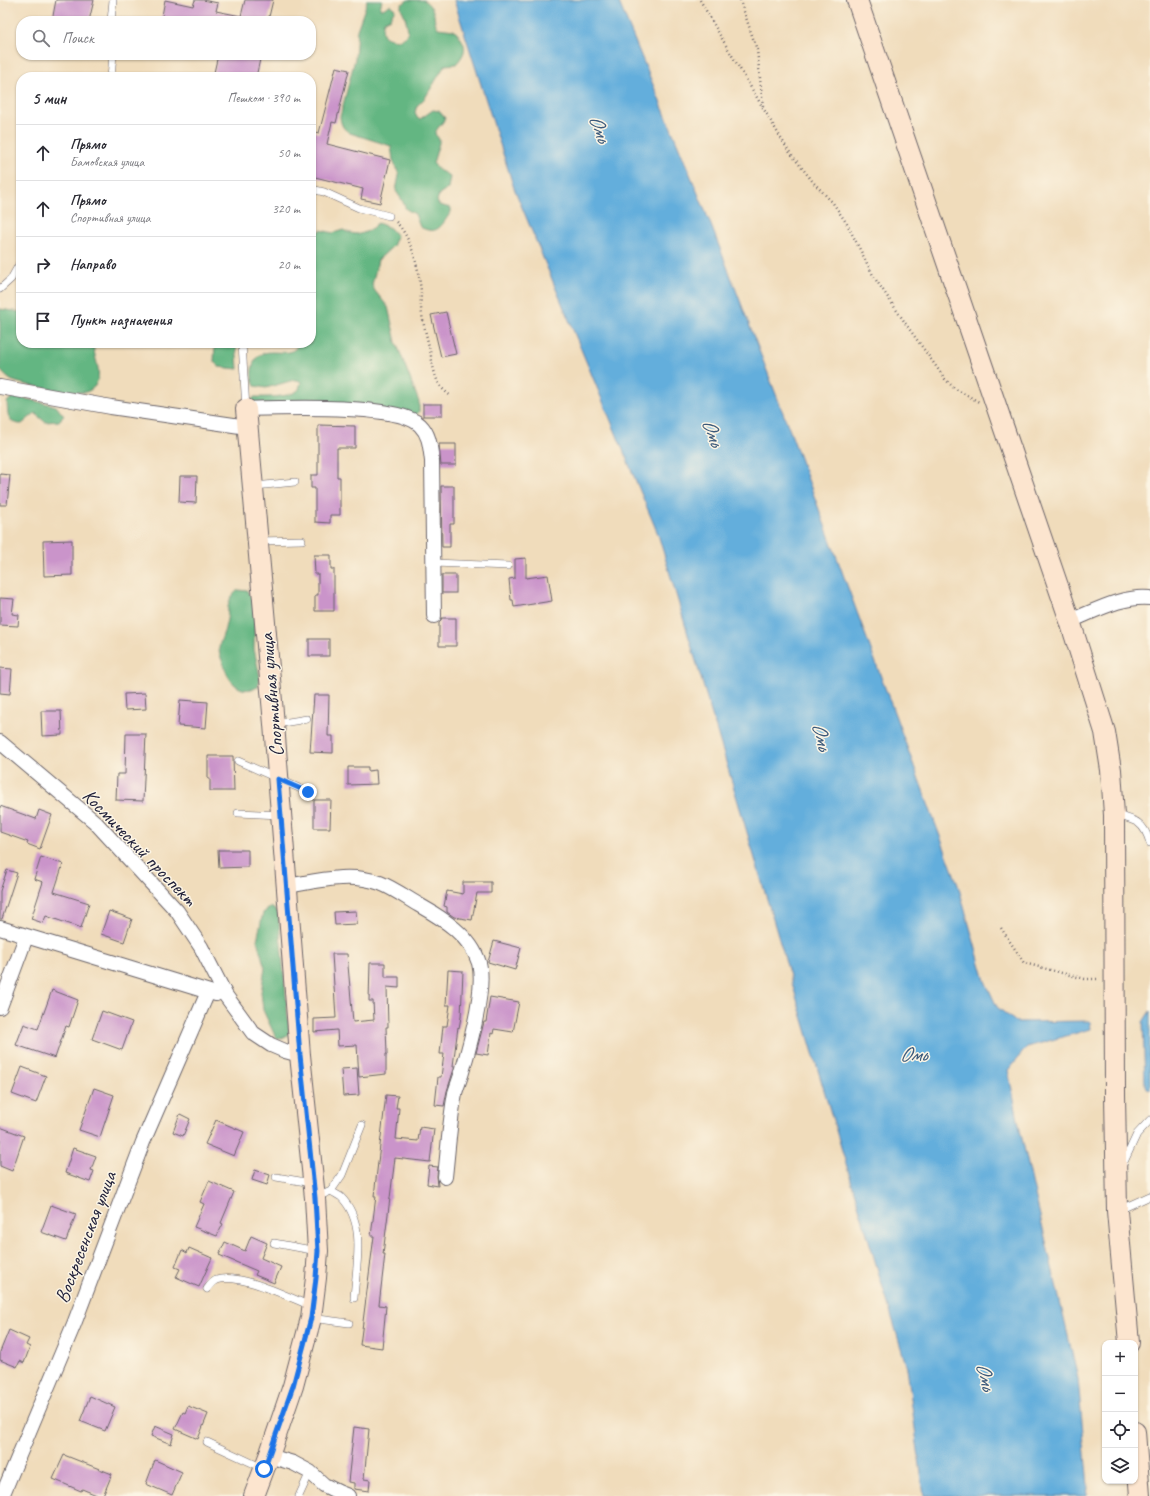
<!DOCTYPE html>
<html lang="ru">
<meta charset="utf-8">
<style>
body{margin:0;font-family:Caveat,sans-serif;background:#f2f2f3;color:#2b2b33}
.controls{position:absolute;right:12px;bottom:12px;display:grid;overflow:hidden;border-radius:8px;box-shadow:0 1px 3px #0004}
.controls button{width:36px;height:36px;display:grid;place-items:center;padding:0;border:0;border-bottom:1px solid #e1e1e2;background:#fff;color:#2b2b33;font:20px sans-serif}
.stop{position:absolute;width:12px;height:12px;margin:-9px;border:3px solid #1a73e8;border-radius:50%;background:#fff}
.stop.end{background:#1a73e8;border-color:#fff;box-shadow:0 1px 4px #0008}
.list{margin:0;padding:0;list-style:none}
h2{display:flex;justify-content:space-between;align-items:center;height:52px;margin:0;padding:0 16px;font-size:17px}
h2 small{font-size:13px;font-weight:400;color:#7c7c81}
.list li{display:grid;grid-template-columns:26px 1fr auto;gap:12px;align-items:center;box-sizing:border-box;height:56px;padding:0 16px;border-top:1px solid #e1e1e2}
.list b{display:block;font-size:15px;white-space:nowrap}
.list p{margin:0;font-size:13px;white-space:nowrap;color:#7c7c81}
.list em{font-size:13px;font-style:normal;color:#7c7c81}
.icon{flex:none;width:22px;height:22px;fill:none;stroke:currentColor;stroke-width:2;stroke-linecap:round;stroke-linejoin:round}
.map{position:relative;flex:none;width:1150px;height:1496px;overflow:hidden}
.search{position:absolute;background:#fff;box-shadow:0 1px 3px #0004;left:16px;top:16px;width:300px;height:44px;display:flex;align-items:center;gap:10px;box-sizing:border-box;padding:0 14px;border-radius:16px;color:#7c7c81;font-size:15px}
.panel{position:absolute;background:#fff;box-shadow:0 1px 3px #0004;left:16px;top:72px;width:300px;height:276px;border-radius:16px}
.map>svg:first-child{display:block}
.forest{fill:#63b682;stroke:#426c5e}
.water{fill:#63aedc;stroke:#42688c}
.building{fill:#ca94ca}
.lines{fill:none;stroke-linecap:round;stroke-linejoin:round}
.lane-casing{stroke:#6a6368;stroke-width:8}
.street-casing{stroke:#6a6368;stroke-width:16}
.secondary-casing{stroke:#6a6368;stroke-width:22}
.path{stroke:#6a6368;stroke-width:2.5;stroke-dasharray:1 3;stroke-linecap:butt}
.lane{stroke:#fff;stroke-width:7}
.street{stroke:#fff;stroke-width:14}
.secondary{stroke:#fce5cf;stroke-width:20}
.route{stroke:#1a73e8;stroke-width:5}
.labels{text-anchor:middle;stroke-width:3;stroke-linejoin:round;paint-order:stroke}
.street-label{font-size:20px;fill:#22223b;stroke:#fcf5e5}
.water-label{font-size:21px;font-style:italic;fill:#3c5a7b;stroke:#fcf5e5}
</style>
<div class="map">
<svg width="1150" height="1496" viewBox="0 0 1150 1496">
<rect width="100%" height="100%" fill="#fcf5e5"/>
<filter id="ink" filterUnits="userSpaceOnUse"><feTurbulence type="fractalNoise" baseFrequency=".025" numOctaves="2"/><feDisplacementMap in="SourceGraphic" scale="8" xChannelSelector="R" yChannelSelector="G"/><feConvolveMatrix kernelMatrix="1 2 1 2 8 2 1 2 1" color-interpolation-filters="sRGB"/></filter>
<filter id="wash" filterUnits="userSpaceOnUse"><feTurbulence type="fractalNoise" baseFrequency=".012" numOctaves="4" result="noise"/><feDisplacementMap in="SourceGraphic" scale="16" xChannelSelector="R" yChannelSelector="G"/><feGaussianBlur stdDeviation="0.9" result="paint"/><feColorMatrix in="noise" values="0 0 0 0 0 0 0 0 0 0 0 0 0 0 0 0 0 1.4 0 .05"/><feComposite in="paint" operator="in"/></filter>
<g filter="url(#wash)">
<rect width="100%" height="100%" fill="#f0dcbb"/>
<g class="forest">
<path d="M366,0H382L380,8L381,10L390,5L395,9L390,18L384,21C379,37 386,39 400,40L405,37L408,31C407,23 405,15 401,8V5L408,0H424C440,14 430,15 438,28L454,30C466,43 469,50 456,64L445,65L425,98L417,106L415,112L417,118L420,119L433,110L439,111L445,118C443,124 436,128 435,134L439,139V143L433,163L440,171L445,173L450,177L448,188L439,194L437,201L439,205L451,208V212C441,226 438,236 420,227L415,214L406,209L402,200L396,191L399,175L393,160L391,146L350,133C343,129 341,125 340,117L355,59L357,30L367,2Z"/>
<path d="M378,223L390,228L397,236L396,239L393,246L378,260L372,285L375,291L388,307L396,342L419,402V412L414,417L253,403L252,400L254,397C265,397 292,398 299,389C300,387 300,384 301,382L298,380H294L266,388L255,386C251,379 251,373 253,365C259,344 281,356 292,351C296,349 297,346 298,343H311V237L321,230L333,233L343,230C351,234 359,236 368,231C372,229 374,225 378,223Z"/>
<path d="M0,309L21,312V343H94C92,358 105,372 94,387C92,389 89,391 86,392C76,394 20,385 11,380C7,378 3,373 0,370Z"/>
<path d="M215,343H236L238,369L219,367L214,362Z"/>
<path d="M14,396L56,406L64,416L59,421L45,422L35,413L22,424C7,424 8,415 7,402Z"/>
<path d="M238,590L247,591L255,601L254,649L260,677L258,687C238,696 228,680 223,663C221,658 219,653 219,648C220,640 225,632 226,624C230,609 224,602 238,590Z"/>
<path d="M271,907L278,912L289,1028L288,1035L282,1038H276L263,1010L261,992L265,968L257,940L263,913Z"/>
</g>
<g class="water">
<path d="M454,0H618L711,225L790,431L958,885L985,981L997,1007L1016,1022L1090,1021L1091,1029L1027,1047L1008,1070L1020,1130L1078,1379L1088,1486L1087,1496H924L907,1368L658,534L514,188Z"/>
<path d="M1150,1011V1090L1145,1086L1143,1022Z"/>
</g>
<g id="blocks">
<g class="building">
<path d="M56,0H94L89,21H52Z"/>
<path d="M165,0L193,6L195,0H203L218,3L216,11L241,16L245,0H273L268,21H161Z"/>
<path d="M218,55H261L256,77H213Z"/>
<path d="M336,67L349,70L336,123L332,122L327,144L390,160L380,203L361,199L363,189L311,176V131L319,133Z"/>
<path d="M446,312L456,354L441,357L431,315Z"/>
<rect x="423" y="404" width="19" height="12"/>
<path d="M318,425L355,426V448H337V477H340V515H330V523L315,522V488H311V475H318Z"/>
<path d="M439,444H456V465H441Z"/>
<path d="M0,474L10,475L7,505H0Z"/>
<path d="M180,476H197L196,503L179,502Z"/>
<path d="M441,486H454V524H450V547H442Z"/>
<path d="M72,540V575L44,576L43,541Z"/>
<path d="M314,555H331V569H334V611H315V595H318V574H315Z"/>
<path d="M526,558V578L548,575L552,601L514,607L513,600H511L509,579L515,578V559Z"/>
<rect x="442" y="575" width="14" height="18"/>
<path d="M0,598L14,599L12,614L19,615L18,626L0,625Z"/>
<path d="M442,618H456V646H439V623Z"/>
<rect x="309" y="639" width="20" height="17"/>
<path d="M0,668L12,669L10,694L0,693Z"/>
<path d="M145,693L146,709L125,710L124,694Z"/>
<path d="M314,695H329L328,736H333V753L310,752Z"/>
<path d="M180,700L208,702L206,728L178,726Z"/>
<path d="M41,711H61L62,735L42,736Z"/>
<path d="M126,734H146L143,801L116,800L117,774H125Z"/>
<path d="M208,756H233L234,791H210V779H208Z"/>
<path d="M348,767H368V771L376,770L377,784L348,785Z"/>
<path d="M314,800H331L330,828H314Z"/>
<path d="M0,806L36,819L39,810L52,815L40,849L27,844L28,842L0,832Z"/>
<path d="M218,850H248V867L219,868Z"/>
<path d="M41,857L63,864L54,892L89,903L81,928L46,916L43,923L31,919L43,882L34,879Z"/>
<path d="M7,870L17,873L2,919H0V891Z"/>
<path d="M463,882H491V893H477L472,920L454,917L447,912V907L444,906L447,891L463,894Z"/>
<path d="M109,911L132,919L124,942L101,934Z"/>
<path d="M356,911L357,924L335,925L334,912Z"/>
<path d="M494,941L521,948L515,970L488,962Z"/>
<path d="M332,954H347L353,1022L374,1020L373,1001H369L370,963H385V977H399V988L387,987L388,1027H386L387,1054H386V1074L359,1077L357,1045L338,1046L337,1030L314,1032V1019L336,1018Z"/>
<path d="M448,970L463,971L461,1017L459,1028L458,1027L453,1066H455L447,1091L444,1106L435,1105L438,1077H441L444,1054H440L443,1026H447L450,1005H446Z"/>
<path d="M52,990L78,1000L69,1027L66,1026L55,1058L16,1045L24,1024L38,1029Z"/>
<path d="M490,997L519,1002L513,1032L494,1029L493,1034L491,1033L488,1055L476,1053L484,1022H486Z"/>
<path d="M102,1011L132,1022L122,1050L92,1039Z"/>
<path d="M22,1067L46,1076L36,1103L12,1094Z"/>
<path d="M357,1068L359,1095L343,1096L341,1069Z"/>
<path d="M94,1088L114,1095L100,1137L79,1130Z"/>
<path d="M386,1095L398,1096L396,1108H399L396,1139L418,1141L420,1127L434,1129L430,1162L395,1158L383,1254H385L379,1305L386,1306L382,1348L360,1345L374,1236H371L376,1196H374Z"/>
<path d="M180,1114L190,1119L183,1136L173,1132Z"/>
<path d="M216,1120L244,1132L234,1156L205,1144Z"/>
<path d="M0,1127L24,1136L12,1171L0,1166Z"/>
<path d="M73,1148L96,1156L91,1170L94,1171L90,1182L65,1173Z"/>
<path d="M429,1166L438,1167L437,1176L438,1186L427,1184Z"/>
<path d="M255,1170L270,1175L267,1185L252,1180Z"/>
<path d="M209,1181L234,1192L221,1223L223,1224L217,1236L194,1227L204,1204L200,1202Z"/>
<path d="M51,1205L76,1214L66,1241L41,1232Z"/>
<path d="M251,1236L267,1243L261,1258L281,1267L274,1283L255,1275L257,1271L219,1255L225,1242L245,1251Z"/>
<path d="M189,1248L212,1258L199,1287L176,1277L180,1269L175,1267L182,1250L187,1253Z"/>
<path d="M9,1330L29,1339L26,1345L30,1347L24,1363L20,1361L17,1367L0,1360V1352Z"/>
<path d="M90,1396L115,1407L105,1431L80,1421Z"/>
<path d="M188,1406L208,1414L198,1439L175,1429L183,1412L185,1413Z"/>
<path d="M155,1426L174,1434L171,1444L151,1436Z"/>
<path d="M354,1427L369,1429L364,1479L370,1480L369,1491L354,1489V1483L348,1482Z"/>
<path d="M64,1455L112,1474L103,1496H99L82,1489L81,1491L53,1479Z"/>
<path d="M155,1460L182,1472L172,1495L146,1484Z"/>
</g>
</g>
</g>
<g filter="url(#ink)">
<use href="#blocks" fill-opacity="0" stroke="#6a6368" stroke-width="1"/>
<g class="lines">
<defs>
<g id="lane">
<path d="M111,21L113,0"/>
<path d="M111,77L113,55"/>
<path d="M311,189L324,192L359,208L389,216"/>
<path d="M0,289L11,279L21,261"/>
<path d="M242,343L246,409"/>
<path d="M255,486L295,482"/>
<path d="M259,541L302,540"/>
<path d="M434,563L508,566"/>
<path d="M276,724L307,719"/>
<path d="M238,761L308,792"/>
<path d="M238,813L280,815"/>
<path d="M1116,815C1136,820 1144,822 1150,843"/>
<path d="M1123,1164L1137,1134L1150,1120"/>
<path d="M276,1177L312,1183"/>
<path d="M331,1191C334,1193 338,1195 341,1197C367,1223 356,1266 354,1298"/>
<path d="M317,1197L331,1191L342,1175L362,1125"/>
<path d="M1119,1210L1150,1196"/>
<path d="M274,1243L317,1251"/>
<path d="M207,1289C210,1285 212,1282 216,1280C240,1272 288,1297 311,1306"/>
<path d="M311,1318L349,1323"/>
<path d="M207,1442L263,1468"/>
<path d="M299,1496L310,1472"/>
</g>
<g id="street">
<path d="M0,387L111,407L247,427"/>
<path d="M246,409C279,408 398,403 420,425C430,435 430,447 432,461L434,616"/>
<path d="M1070,621C1095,611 1123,595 1150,598"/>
<path d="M0,742L95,822L177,911L201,947L226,996L253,1033L271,1045L285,1051L300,1055"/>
<path d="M287,886C317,881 350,872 380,883C393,888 407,898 419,905C442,918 471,936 479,963C486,989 470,1045 462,1072C460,1079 457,1086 455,1093C450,1120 448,1149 445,1177"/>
<path d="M0,928L216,994"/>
<path d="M0,1007L26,937"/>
<path d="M269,1456L293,1463L310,1472L324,1485L338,1492L348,1496"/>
<path d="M2,1496L74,1324L143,1142L208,992"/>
</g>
<g id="secondary">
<path d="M857,0L1070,621L1105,732L1111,770L1114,815L1115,1095L1117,1211L1129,1343"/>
<path d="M246,409L274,724L300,1055L315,1198L318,1251L316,1278L311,1318L293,1386L269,1456L254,1496"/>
<path d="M1135,1432L1140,1496"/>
</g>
</defs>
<use href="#lane" class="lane-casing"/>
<use href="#street" class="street-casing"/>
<use href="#secondary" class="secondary-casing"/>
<g class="path">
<path d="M700,0L721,37L788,150L813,182L833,203L847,224L874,277L910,330L945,379L954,388L979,402"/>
<path d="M740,0L757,50L763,106"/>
<path d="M396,222C410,236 418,264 420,284C422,292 420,300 421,308C423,325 428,340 431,356C435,374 435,385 451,396"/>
<path d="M1001,928L1024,963L1085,979H1100"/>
</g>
<use href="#lane" class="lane"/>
<use href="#street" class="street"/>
<use href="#secondary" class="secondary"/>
</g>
</g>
<g class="lines" filter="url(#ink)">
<path class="route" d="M264,1469L293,1386L311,1318L316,1278L318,1251L315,1198L300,1055L278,779L308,792"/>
</g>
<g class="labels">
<g class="street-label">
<text transform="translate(271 695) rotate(-95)" y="7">Спортивная улица</text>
<text transform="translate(140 847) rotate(46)" y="7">Космический проспект</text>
<text transform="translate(85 1237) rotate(-69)" y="7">Воскресенская улица</text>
</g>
<g class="water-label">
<text transform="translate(600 128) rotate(70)" y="7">Омь</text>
<text transform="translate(713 432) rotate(70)" y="7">Омь</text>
<text transform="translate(822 736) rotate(76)" y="7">Омь</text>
<text x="913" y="1061">Омь</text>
<text transform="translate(986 1376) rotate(76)" y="7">Омь</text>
</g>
</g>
</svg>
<div class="controls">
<button>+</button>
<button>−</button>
<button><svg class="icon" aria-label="locate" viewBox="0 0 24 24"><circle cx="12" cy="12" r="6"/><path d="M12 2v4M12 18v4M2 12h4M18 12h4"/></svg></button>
<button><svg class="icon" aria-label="layers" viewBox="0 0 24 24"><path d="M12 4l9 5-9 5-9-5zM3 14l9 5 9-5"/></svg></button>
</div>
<div class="stop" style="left:264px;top:1469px"></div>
<div class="stop end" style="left:308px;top:792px"></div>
<div class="search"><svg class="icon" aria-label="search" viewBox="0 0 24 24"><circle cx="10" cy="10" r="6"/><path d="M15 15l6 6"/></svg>Поиск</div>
<section class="panel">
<h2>5 мин<small>Пешком · 390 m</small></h2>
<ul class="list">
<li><svg class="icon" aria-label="ahead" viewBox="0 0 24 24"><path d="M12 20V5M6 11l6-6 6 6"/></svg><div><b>Прямо</b><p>Бамовская улица</p></div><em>50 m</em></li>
<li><svg class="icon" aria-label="ahead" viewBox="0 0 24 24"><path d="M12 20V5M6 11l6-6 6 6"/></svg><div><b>Прямо</b><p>Спортивная улица</p></div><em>320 m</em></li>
<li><svg class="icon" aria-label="right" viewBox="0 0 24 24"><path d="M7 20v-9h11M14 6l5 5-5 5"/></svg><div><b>Направо</b></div><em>20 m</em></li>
<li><svg class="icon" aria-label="arrive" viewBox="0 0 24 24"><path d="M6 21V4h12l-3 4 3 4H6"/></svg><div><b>Пункт назначения</b></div></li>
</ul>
</section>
</div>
